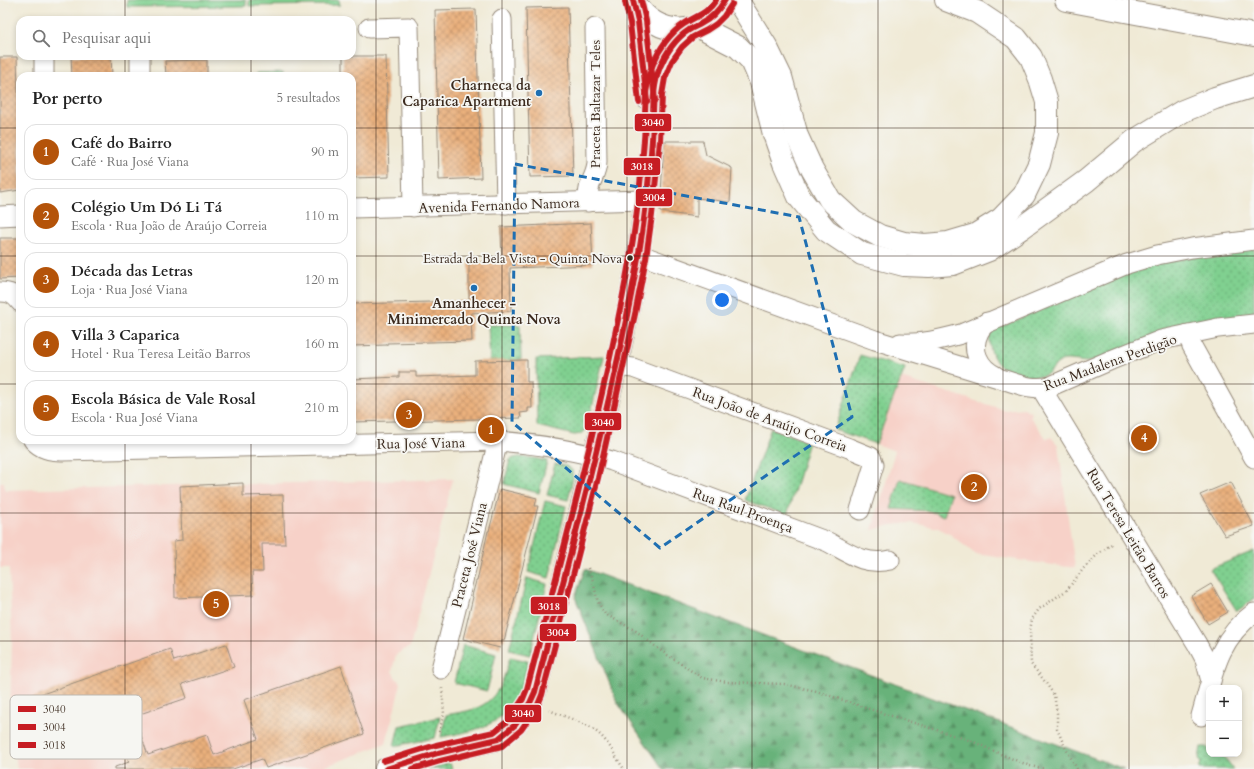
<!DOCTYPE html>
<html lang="pt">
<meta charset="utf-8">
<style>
body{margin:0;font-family:Cardo,serif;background:#f6f6f6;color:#222}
.controls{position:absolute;right:12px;bottom:12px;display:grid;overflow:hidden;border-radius:8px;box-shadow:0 2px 6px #0003}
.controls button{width:36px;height:36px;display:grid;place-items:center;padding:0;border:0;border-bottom:1px solid #e0e0e0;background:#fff;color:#222;font:20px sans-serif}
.you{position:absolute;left:722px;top:300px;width:14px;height:14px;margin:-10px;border:3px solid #fff;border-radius:50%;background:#1a73e8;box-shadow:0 0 0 6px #1a73e833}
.badge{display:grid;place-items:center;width:26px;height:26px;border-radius:50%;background:#b45309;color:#fff;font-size:13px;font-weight:700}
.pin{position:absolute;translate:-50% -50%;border:2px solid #fff;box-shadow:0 1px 4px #0006}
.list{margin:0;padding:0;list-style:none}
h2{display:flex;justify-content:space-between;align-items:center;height:52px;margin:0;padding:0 16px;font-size:17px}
h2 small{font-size:13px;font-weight:400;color:#767676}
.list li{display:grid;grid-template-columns:26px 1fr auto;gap:12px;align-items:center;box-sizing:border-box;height:56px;margin:0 8px 8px;padding:0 8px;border:1px solid #e0e0e0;border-radius:12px}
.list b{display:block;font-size:15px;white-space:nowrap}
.list p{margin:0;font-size:13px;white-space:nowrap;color:#767676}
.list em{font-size:13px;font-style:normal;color:#767676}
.icon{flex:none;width:22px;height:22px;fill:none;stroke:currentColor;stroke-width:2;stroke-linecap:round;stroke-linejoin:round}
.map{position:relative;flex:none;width:1254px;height:769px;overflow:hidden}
.search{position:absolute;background:#fff;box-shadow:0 2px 6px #0003;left:16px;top:16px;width:340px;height:44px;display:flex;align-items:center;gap:10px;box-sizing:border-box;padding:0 14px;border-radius:12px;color:#767676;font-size:15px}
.panel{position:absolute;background:#fff;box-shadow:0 2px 6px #0003;left:16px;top:72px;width:340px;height:372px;border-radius:12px}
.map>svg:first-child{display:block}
.built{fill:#f7d1c8}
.green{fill:url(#green-dots);stroke:#5e7d57}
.forest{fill:url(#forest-firs);stroke:#526e4c}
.pitch{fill:#80d090;stroke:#5e7d57}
.building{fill:url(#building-cross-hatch)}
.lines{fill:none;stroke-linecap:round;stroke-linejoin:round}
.minor-casing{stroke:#968a7a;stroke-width:21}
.tertiary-casing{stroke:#968a7a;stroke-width:24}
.motorway-casing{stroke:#968a7a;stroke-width:24}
.path{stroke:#968a7a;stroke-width:2.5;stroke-dasharray:1 3;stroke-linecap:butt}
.minor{stroke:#fff;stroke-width:19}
.tertiary{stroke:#fff;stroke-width:22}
.motorway{stroke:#fff;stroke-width:22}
.bus-1-casing{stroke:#f6f6f2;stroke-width:9}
.bus-2-casing{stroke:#f6f6f2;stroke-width:9}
.bus-3-casing{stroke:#f6f6f2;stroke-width:9}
.bus-1{stroke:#c61d23;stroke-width:6}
.bus-2{stroke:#c61d23;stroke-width:6}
.bus-3{stroke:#c61d23;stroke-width:6}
.marked{fill:none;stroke:#1f6fb2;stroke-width:3;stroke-dasharray:8 5;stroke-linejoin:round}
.grid{fill:none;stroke:#3b2a1e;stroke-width:1;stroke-opacity:0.55}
.poi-dot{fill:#1f6fb2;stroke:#f6f6f2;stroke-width:1.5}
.bus-dot{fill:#3b2a1e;stroke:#f6f6f2;stroke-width:1.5}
.labels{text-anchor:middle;stroke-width:3.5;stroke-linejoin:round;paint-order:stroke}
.bus-label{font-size:13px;fill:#3b2a1e;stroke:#f6f6f2;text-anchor:end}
.poi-label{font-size:14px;font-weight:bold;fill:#3b2a1e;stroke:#f6f6f2;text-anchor:end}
.street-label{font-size:14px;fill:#3b2a1e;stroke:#f6f6f2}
.key{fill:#f6f6f2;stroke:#beb9b2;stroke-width:1}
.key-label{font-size:11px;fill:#3b2a1e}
.line-badge{stroke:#f6f6f2;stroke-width:1.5}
.badge-label{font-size:11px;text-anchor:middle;font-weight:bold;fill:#fff}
</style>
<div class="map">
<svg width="1254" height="769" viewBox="0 0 1254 769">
<defs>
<pattern id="green-dots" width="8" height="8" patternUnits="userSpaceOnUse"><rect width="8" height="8" fill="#80d090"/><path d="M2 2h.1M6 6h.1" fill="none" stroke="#6aa975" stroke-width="1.8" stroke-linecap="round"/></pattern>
<pattern id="forest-firs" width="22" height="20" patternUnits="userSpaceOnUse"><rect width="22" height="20" fill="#68b27a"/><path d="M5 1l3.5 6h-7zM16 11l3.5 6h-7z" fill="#579163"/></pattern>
<pattern id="building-cross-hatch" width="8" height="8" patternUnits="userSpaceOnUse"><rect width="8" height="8" fill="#eab07d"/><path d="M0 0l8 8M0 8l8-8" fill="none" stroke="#bf8f66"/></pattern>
</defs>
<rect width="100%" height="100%" fill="#f6f6f2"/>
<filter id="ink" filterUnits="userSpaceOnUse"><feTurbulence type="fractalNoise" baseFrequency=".025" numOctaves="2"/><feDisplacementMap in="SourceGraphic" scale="8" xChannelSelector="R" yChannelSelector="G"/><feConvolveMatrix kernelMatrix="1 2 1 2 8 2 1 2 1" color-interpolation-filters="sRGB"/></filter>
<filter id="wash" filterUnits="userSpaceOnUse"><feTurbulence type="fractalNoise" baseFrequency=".012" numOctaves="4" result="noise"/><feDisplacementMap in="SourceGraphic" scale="16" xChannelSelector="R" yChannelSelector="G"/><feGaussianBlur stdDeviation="0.9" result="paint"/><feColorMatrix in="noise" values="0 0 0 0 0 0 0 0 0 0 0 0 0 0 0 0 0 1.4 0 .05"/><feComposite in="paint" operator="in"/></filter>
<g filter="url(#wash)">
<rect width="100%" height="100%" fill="#f0ead6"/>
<g class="built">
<path d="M901,378L1005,410L1024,408L1032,413L1030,417L1047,439L1051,437L1058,445L1075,568L975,554L950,534L938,528L924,525L909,523L892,525L872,530L895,451L876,444Z"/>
<path d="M453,479L410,647L403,650L396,655L392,671L396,678L401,683L386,743L319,769H17L10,713L12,641L9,568H0V482H4L5,490Z"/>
</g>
<g class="green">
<path d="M283,72V76H256V73Z"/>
<path d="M1254,248V316L1088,362C1080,362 1068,358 1061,361C1055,364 1052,371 1047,374C1037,381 1009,372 1000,366C996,363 995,359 993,356C989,345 987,339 993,330L1149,264Z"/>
<path d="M488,325H520L521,360L490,361Z"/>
<path d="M860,355L905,368L876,444L835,430Z"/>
<path d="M604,356L588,425C584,432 581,435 574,435L537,426L536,359Z"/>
<path d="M771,428L809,442L787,515L745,500Z"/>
<path d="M519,457L532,458L547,461L539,493L504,484L510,460L514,458Z"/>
<path d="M555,464L566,466L572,470L573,478L568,500L547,495Z"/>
<path d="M900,479L951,494L944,516L929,511L891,509Z"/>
<path d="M545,501L566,506L549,578L528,572Z"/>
<path d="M1254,551V599L1237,611L1210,569Z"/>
<path d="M527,578L547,584L530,655L509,650Z"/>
<path d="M463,645L496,654L487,691L454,683Z"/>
<path d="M510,657L528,661C522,689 513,715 483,727C470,732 455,734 441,737L446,715C455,713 465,712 474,709C498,701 504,679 510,657Z"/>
<path d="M440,717L435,738L394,746L399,726Z"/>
<path d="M1201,747H1206L1209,749V754C1223,754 1226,758 1233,769H1199L1201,763L1199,758Z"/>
<path d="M450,763L452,769H429Z"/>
</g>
<path class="forest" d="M585,569L1124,769H663L617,702L575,597Z"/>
<g class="pitch">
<path d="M127,0H246V6L127,7Z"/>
<path d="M249,0H339L340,5L249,6Z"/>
</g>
<g id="blocks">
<g class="building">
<path d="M568,7L573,176L530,177L526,8Z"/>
<path d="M476,9L481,178L439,180L435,10Z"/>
<path d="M71,56H111L112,76H72Z"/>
<path d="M343,56H386L389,177L352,178V76H343Z"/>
<path d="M0,57H17L20,155V190L0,193Z"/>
<path d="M207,60V76H166L165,61Z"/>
<path d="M664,141H703L706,155L732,168L730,202L697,198V217L660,212Z"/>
<path d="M591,223L593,265L510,268L511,311L471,313L472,341L387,343V345L352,346V304L469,301V262H502L501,227Z"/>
<path d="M0,238H20V278L0,279Z"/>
<path d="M527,360V382H531L532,408H528V412L520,413L521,418L352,422V379L399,377V372H416V377L475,375V361Z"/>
<path d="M1231,482L1254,526L1225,536L1200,495Z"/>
<path d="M243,483V496L283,495L285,544H262L263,572H252L253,595L175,598L174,541L182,540L180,486Z"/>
<path d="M500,489L537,498L535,506H538L504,641L502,640L500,648L463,639L473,597L472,596L476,581H477L488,531H489Z"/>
<path d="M1211,584L1228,612L1208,624L1191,596Z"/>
<path d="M226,644L234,667L182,684L187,698L134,716L148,755L207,735L214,755L258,739L244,700L341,666L364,734L266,768L262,759L233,769H115V767L129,762L114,720L44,745L28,699L170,649L174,661Z"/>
</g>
</g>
</g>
<g filter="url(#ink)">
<use href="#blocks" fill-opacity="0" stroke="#968a7a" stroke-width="1"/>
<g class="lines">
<defs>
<g id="minor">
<path d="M502,19L506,204"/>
<path d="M369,28L409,27L413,207"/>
<path d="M44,56V76"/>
<path d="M140,56V76"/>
<path d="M588,202C588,196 588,190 590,185C593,177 597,171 597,162L595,28"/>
<path d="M352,208L645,200"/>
<path d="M0,216L20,215"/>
<path d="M638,254L875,340L1008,381C1024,386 1034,390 1051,386L1111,360L1161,340L1218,328L1254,324"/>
<path d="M0,292C9,292 15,294 20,302"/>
<path d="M987,322C984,325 981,328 979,332C970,350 979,368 996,376"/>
<path d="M1188,334L1192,346L1254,458"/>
<path d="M900,343C923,344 939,340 961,334L1127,264L1157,255L1192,248L1254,240"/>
<path d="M616,366L633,368L849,448L871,457L874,465L860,510"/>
<path d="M1041,388L1197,644L1205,659L1211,681"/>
<path d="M33,440C41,449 50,451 62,451L498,441C536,444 575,450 612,461L828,542C849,553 865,566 890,560"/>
<path d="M441,669L498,441"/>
<path d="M1201,716C1213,675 1217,640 1254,613"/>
</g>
<g id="tertiary">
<path d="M633,0L638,22L647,98"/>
<path d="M634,1C656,39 704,39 725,0"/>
<path d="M386,769L438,753L498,739L515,725L530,703L535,692C556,606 579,520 600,434C619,356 637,277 646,197C648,178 651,158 652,139C655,91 650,63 689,29"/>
</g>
<g id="motorway">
<path d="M739,0L741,6L766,46L781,77L797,136L812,169L830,200L854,222L880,236L904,243L925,245L948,243L975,235L1001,219L1024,195L1039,164L1047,133V102L1040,79L1031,57L1016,38L977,12L946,0"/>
<path d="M1066,0L1254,35"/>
<path d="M697,26L738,47L752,61L761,82L774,134L784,163L799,197L826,230L862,254L904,265L929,266L953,264L989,250L1020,229L1086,181L1134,141L1183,111L1215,98L1254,86"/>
</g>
</defs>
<use href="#minor" class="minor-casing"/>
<use href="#tertiary" class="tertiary-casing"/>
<use href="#motorway" class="motorway-casing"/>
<g class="path">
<path d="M588,568L593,581L598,602L605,614L636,631L660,650L702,678L727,682L784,684L816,691L866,708L972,741L998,753L1030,766L1045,769"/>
<path d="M549,710C565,717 584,722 598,733C609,742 616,758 624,769"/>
<path d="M439,732L444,714L442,688"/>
<path d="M1077,769L1065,747L1057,729V713L1054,695L1043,679L1031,664L1030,631L1032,619L1039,609L1067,590L1084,568L1099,553L1113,543"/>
</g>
<use href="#minor" class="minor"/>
<use href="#tertiary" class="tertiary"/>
<use href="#motorway" class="motorway"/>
<defs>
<g id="bus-1">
<path d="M633,0L638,22L647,101"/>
<path d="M386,769L438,753L498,739L515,725L530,703L535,692C571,548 612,404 638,258C645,219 649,180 652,140C654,116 651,90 660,67C665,54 676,38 689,30C693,27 698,26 702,23C712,18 719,10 725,0"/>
</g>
<g id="bus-2">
<path d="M625,2L630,23L639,102"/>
<path d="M413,769L440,761L502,746L521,730L537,707L542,695L598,478L635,314L646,258L652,215L660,141L662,95L665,78L672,61L682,47L693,37L707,30L716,24L724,16L732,4"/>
</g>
<g id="bus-3">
<path d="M641,0L646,21L655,100"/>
<path d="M384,761L436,745L494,732L509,720L523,699L527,689C564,546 604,403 630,257C637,218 641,179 644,140C646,115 643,88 653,64C659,49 670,33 684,24C697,15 706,15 716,0"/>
</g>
</defs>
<use href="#bus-1" class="bus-1-casing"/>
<use href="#bus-2" class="bus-2-casing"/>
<use href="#bus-3" class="bus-3-casing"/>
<use href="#bus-1" class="bus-1"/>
<use href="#bus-2" class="bus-2"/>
<use href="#bus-3" class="bus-3"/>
</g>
</g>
<path class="marked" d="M515,164L799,217L852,417L660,548L512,422Z"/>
<path class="grid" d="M125,0V20M251,0V20M376,0V769M502,0V769M627,0V769M752,0V769M878,0V769M1003,0V769M1129,0V769M125,56V76M251,56V76M0,128H20M352,128H1254M0,256H20M352,256H1254M0,384H20M352,384H1254M125,440V769M251,440V769M0,513H1254M0,641H1254"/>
<g class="poi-dot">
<circle cx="539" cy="93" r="4"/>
<circle cx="474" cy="288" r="4"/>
</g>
<circle class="bus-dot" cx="630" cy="258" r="3.5"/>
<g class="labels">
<g class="bus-label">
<text x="622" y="263">Estrada da Bela Vista - Quinta Nova</text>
</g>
<g class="poi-label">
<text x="531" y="90">Charneca da<tspan x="531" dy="16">Caparica Apartment</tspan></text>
<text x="474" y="308" text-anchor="middle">Amanhecer -<tspan x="474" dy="16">Minimercado Quinta Nova</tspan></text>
</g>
<g class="street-label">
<text transform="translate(595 104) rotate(-90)" y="5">Praceta Baltazar Teles</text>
<text transform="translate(499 205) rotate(-2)" y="5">Avenida Fernando Namora</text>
<text transform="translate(1110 362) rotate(-20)" y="5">Rua Madalena Perdigão</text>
<text transform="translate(770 419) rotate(20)" y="5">Rua João de Araújo Correia</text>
<text transform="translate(421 443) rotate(-1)" y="5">Rua José Viana</text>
<text transform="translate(743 510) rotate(20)" y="5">Rua Raul Proença</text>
<text transform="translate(1129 533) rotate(59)" y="5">Rua Teresa Leitão Barros</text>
<text transform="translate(469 555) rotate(-76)" y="5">Praceta José Viana</text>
</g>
</g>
<rect x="10" y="695" width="132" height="64" rx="6" class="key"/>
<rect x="18" y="706" width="18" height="6" fill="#c61d23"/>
<rect x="18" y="724" width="18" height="6" fill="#c61d23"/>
<rect x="18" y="742" width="18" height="6" fill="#c61d23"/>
<g class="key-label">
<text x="43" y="713">3040</text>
<text x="43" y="731">3004</text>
<text x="43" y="749">3018</text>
</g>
<g class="line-badge">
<rect x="634" y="113" width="38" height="19" rx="4" fill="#c61d23"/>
<rect x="623" y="157" width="38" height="19" rx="4" fill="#c61d23"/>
<rect x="635" y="188" width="38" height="19" rx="4" fill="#c61d23"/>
<rect x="584" y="412" width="38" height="19" rx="4" fill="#c61d23"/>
<rect x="530" y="596" width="38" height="19" rx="4" fill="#c61d23"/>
<rect x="539" y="623" width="38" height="19" rx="4" fill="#c61d23"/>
<rect x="504" y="704" width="38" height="19" rx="4" fill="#c61d23"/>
</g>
<g class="badge-label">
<text x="653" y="126">3040</text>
<text x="642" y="170">3018</text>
<text x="654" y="201">3004</text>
<text x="603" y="426">3040</text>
<text x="549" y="610">3018</text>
<text x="558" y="636">3004</text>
<text x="523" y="717">3040</text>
</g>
</svg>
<div class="controls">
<button>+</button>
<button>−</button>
</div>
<div class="you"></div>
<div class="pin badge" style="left:491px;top:430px">1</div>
<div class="pin badge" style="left:974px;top:487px">2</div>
<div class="pin badge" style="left:409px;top:415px">3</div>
<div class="pin badge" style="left:1144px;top:438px">4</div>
<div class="pin badge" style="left:216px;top:604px">5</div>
<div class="search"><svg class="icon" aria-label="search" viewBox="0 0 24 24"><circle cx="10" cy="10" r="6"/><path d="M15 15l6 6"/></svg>Pesquisar aqui</div>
<section class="panel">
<h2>Por perto<small>5 resultados</small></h2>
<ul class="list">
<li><span class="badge">1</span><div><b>Café do Bairro</b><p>Café · Rua José Viana</p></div><em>90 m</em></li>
<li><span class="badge">2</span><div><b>Colégio Um Dó Li Tá</b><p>Escola · Rua João de Araújo Correia</p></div><em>110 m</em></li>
<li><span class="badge">3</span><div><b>Década das Letras</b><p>Loja · Rua José Viana</p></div><em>120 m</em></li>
<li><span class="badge">4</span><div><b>Villa 3 Caparica</b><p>Hotel · Rua Teresa Leitão Barros</p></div><em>160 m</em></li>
<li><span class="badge">5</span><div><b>Escola Básica de Vale Rosal</b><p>Escola · Rua José Viana</p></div><em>210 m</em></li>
</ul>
</section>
</div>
